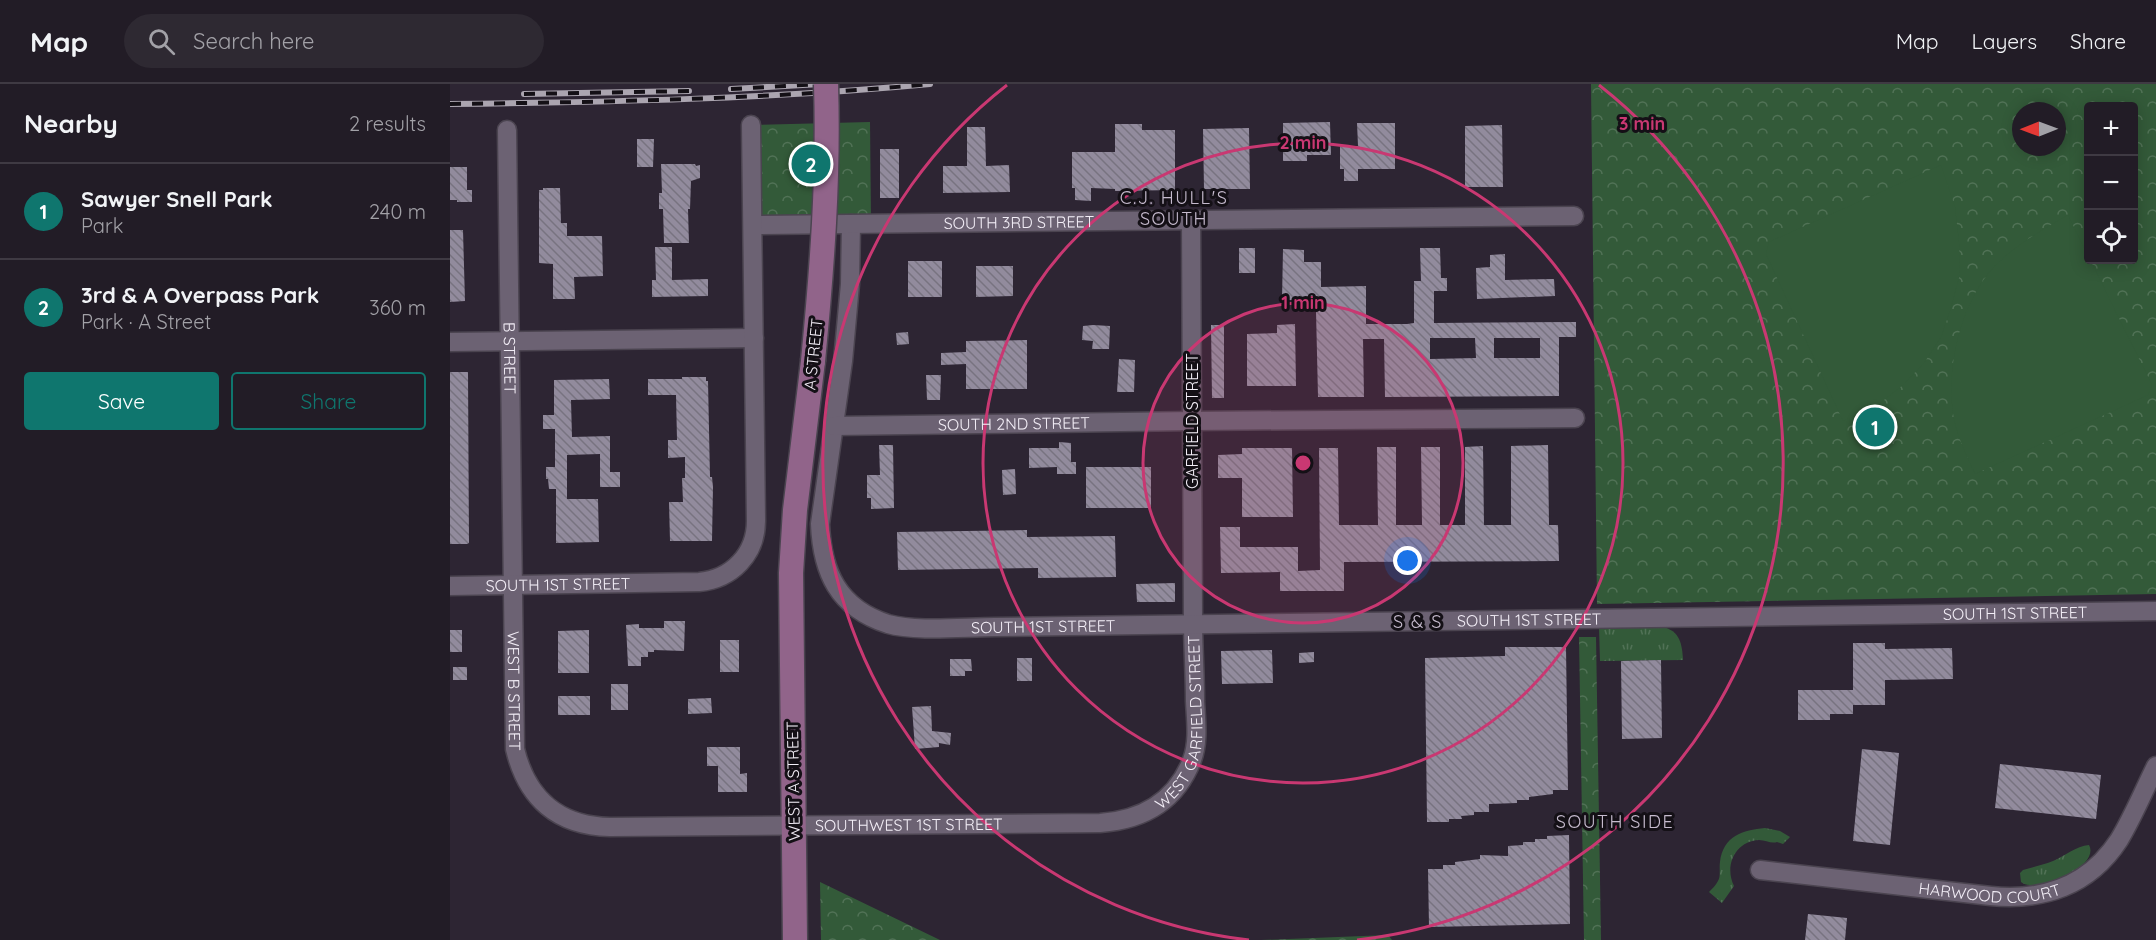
<!DOCTYPE html>
<meta charset="utf-8">
<style>
body{margin:0;font-family:Quicksand,sans-serif;background:#2e2932;color:#f1f3f6}
.controls{position:absolute;right:18px;top:18px;display:grid;overflow:hidden;border-radius:6px;box-shadow:0 3px 15px #0003}
.controls button{width:54px;height:54px;display:grid;place-items:center;padding:0;border:0;border-bottom:2px solid #3f3a43;background:#221c26;color:#f1f3f6;font:30px sans-serif}
.compass{position:absolute;left:1562px;top:18px;width:54px;height:54px;border-radius:50%;background:#221c26;box-shadow:0 3px 15px #0003;rotate:269deg}
.you{position:absolute;left:958px;top:477px;width:21px;height:21px;margin:-15px;border:4px solid #fff;border-radius:50%;background:#1a73e8;box-shadow:0 0 0 9px #1a73e833}
.badge{display:grid;place-items:center;width:39px;height:39px;border-radius:50%;background:#0f766e;color:#fff;font-size:20px;font-weight:700}
.pin{position:absolute;translate:-50% -50%;border:3px solid #fff;box-shadow:0 2px 6px #0006}
.list{margin:0;padding:0;list-style:none}
h2{display:flex;justify-content:space-between;align-items:center;height:78px;margin:0;padding:0 24px;font-size:26px}
h2 small{font-size:20px;font-weight:400;color:#a2a1a7}
.list li{display:grid;grid-template-columns:39px 1fr auto;gap:18px;align-items:center;box-sizing:border-box;height:96px;padding:0 24px;border-top:2px solid #3f3a43}
.list b{display:block;font-size:22px;white-space:nowrap}
.list p{margin:0;font-size:20px;white-space:nowrap;color:#a2a1a7}
.list em{font-size:20px;font-style:normal;color:#a2a1a7}
.actions{display:flex;gap:12px;padding:18px 24px}
.actions a{flex:1;padding:14px 0;border:2px solid #0f766e;border-radius:6px;text-align:center;font-size:21px;color:#0f766e}
.actions .main{background:#0f766e;color:#fff}
.icon{flex:none;width:33px;height:33px;fill:none;stroke:currentColor;stroke-width:2;stroke-linecap:round;stroke-linejoin:round}
.map{position:relative;flex:none;width:1706px;height:856px;overflow:hidden}
header{display:flex;align-items:center;gap:36px;box-sizing:border-box;height:84px;padding:0 30px;background:#221c26;border-bottom:2px solid #3f3a43}
header strong{font-size:28px}
nav{display:flex;gap:33px;margin-inline-start:auto;font-size:21px}
.search{width:420px;height:54px;background:#2e2932;display:flex;align-items:center;gap:15px;box-sizing:border-box;padding:0 21px;border-radius:33px;color:#a2a1a7;font-size:22px}
main{display:flex}
aside{flex:1;background:#221c26}
.map>svg:first-child{display:block}
.grass{fill:url(#grass-tufts)}
.forest{fill:url(#forest-crowns);fill-rule:evenodd}
.pitch{fill:#335a39}
.building{fill:url(#building-back-hatch);fill-rule:evenodd}
.lines{fill:none;stroke-linecap:round;stroke-linejoin:round}
.minor-casing{stroke:#4b4450;stroke-width:21}
.major-casing{stroke:#4b4450;stroke-width:27}
.minor{stroke:#6c6273;stroke-width:18}
.major{stroke:#91648a;stroke-width:24}
.rail-casing{stroke:#aba5b0;stroke-width:6}
.rail{stroke:#141016;stroke-width:4;stroke-dasharray:11;stroke-linecap:butt}
.major-bridge-casing{stroke:#4b4450;stroke-width:27;stroke-linecap:butt}
.major-bridge{stroke:#91648a;stroke-width:24}
.ring{fill:none;stroke:#c93872;stroke-width:3}
.labels{text-anchor:middle;stroke-width:6;stroke-linejoin:round;paint-order:stroke}
.street-label{font-size:16px;fill:#f3eef7;stroke:#141016}
.neighbourhood-label{font-size:18px;letter-spacing:1.5px;fill:#c6bbce;stroke:#141016}
.centre{fill:#c93872;stroke:#141016;stroke-width:3}
.ring-label{font-size:18px;text-anchor:middle;font-weight:bold;fill:#c93872;stroke:#141016;stroke-width:6;stroke-linejoin:round;paint-order:stroke}
</style>
<header>
<strong>Map</strong>
<div class="search"><svg class="icon" aria-label="search" viewBox="0 0 24 24"><circle cx="10" cy="10" r="6"/><path d="M15 15l6 6"/></svg>Search here</div>
<nav><a>Map</a><a>Layers</a><a>Share</a></nav>
</header>
<main>
<aside>
<h2>Nearby<small>2 results</small></h2>
<ul class="list">
<li><span class="badge">1</span><div><b>Sawyer Snell Park</b><p>Park</p></div><em>240 m</em></li>
<li><span class="badge">2</span><div><b>3rd &amp; A Overpass Park</b><p>Park · A Street</p></div><em>360 m</em></li>
</ul>
<div class="actions"><a class="main">Save</a><a>Share</a></div>
</aside>
<div class="map">
<svg width="1706" height="856" viewBox="0 0 1706 856">
<defs>
<pattern id="grass-tufts" width="24" height="20" patternUnits="userSpaceOnUse" patternTransform="scale(1.5)"><rect width="24" height="20" fill="#335a39"/><path d="M3 7l-1-3M5 7V3M7 7l1-3M15 17l-1-3M17 17v-4M19 17l1-3" fill="none" stroke="#517256"/></pattern>
<pattern id="forest-crowns" width="20" height="18" patternUnits="userSpaceOnUse" patternTransform="scale(1.5)"><rect width="20" height="18" fill="#335a39"/><path d="M2 6a3 3 0 1 1 6 0M12 15a3 3 0 1 1 6 0" fill="none" stroke="#517256"/></pattern>
<pattern id="building-back-hatch" width="6" height="6" patternUnits="userSpaceOnUse" patternTransform="scale(1.5)"><rect width="6" height="6" fill="#928b9d"/><path d="M-1 5l2 2M0 0l6 6M5-1l2 2" fill="none" stroke="#787380"/></pattern>
</defs>
<rect width="100%" height="100%" fill="#2d2533"/>
<g class="grass">
<path d="M1149,543H1213C1230,547 1232,560 1233,576L1150,577Z"/>
<path d="M1315,744L1330,747L1340,753L1333,760L1327,758C1321,760 1316,756 1309,756C1285,757 1274,782 1284,802L1272,819L1259,808C1262,805 1266,801 1268,797C1271,792 1269,784 1270,778C1273,752 1293,746 1315,744Z"/>
<path d="M1639,761C1651,783 1586,811 1571,798L1570,789L1573,786C1583,783 1593,781 1603,777C1615,772 1626,762 1639,761Z"/>
</g>
<g class="forest">
<path d="M1141,0H1706V510L1147,520ZM1638,22H1684V176H1638ZM1571,27H1607V63H1571Z"/>
<path d="M420,38L421,140L303,141L301,41Z"/>
<path d="M1129,553H1146L1151,856H1134Z"/>
<path d="M370,798L490,856H371Z"/>
<path d="M938,851L942,856H811Z"/>
</g>
<g class="pitch">
<path d="M1491,81L1505,123L1509,158L1510,190L1500,227L1491,253L1474,279L1453,301L1425,323L1393,337L1316,170L1319,158Z"/>
<path d="M1618,131L1702,301L1698,311L1525,390C1516,370 1506,351 1503,329C1496,281 1512,211 1550,177C1570,158 1594,145 1618,131Z"/>
</g>
<g class="building">
<path d="M880,38L881,71H857V77H833V39Z"/>
<path d="M907,39H945V85H908V97H894V85H890V62H908Z"/>
<path d="M665,40H692V46H725V106L665,107V105L641,104V117L625,116V104H622V68H665Z"/>
<path d="M1052,41L1053,103H1015V42Z"/>
<path d="M517,43H535L536,82L559,81L560,108L493,109V82H517Z"/>
<path d="M799,44L800,105H754L753,45Z"/>
<path d="M187,55H204L203,83H187Z"/>
<rect x="430" y="65" width="19" height="49"/>
<path d="M211,80H245L246,82L250,81V94L241,97L240,125H238L239,159H214L213,125H209V109H212Z"/>
<path d="M0,83H17V106H22V118H7V116H0Z"/>
<path d="M93,104H110L111,139H117V152H152L153,192L124,193L125,215H103V180L89,179V106H93Z"/>
<path d="M0,146H13L15,217L0,218Z"/>
<path d="M205,163H222V196L258,195V212L202,213V196H206Z"/>
<rect x="789" y="164" width="16" height="25"/>
<path d="M970,164H990L991,194H997V207H984V239L1126,238V253H1109V312L935,313L934,255H913L914,313H868L866,227H863V216H832L833,165L854,166V178H871V203L916,202V240H957L964,239V197H971ZM980,254H1025L1026,274L980,275ZM1044,254H1090V274H1044Z"/>
<path d="M1055,170V196L1104,195L1105,212L1027,215L1026,184L1040,183V171Z"/>
<rect x="458" y="177" width="34" height="36"/>
<path d="M526,182H563V212L526,213Z"/>
<path d="M845,240L846,302H797V250L827,249V241Z"/>
<path d="M643,241L660,242L659,265H642L643,257L632,256L633,242Z"/>
<path d="M761,241H774V314H762Z"/>
<path d="M458,248L459,260L447,261L446,249Z"/>
<path d="M577,256V305H516V280L491,281V269L516,268V257Z"/>
<path d="M669,275L685,276L684,308H667Z"/>
<path d="M0,288H18L19,459L17,460H0Z"/>
<path d="M476,291H491L490,316H477Z"/>
<path d="M232,293H256V297H258L260,393H262L263,403L262,457H220L219,418H233L232,394H235V373L218,374V356H227L226,311H198V295H232Z"/>
<path d="M159,295L160,315L121,316L122,353L160,352V388H170V403H150V370L117,371V415H148L149,458L106,459V405H99L98,395H96V383H105V345H93V331H104V296Z"/>
<path d="M609,358L621,359V378H626V390H607V383L579,384V364H609Z"/>
<path d="M429,361H443L444,424L421,425V414H417V391H430Z"/>
<path d="M1098,361L1099,441H1108L1109,477L894,478V507H830V488L771,489L770,443H790V463H848V487L870,486L869,364H888L889,441H928L927,363H946V441H972L971,363H990V441H1015V363L1033,362L1034,441H1061V362Z"/>
<path d="M792,364H842L843,433H792V394H768V371L792,370Z"/>
<rect x="636" y="383" width="65" height="41"/>
<path d="M565,385L566,410L553,411L552,386Z"/>
<path d="M577,446V453L665,452L666,493L588,494V484L448,486L447,448Z"/>
<path d="M725,499V518H687L686,500Z"/>
<path d="M214,537H235L234,567L204,566V568H198V573H191V582H178L176,541L189,540V544H214Z"/>
<rect x="0" y="546" width="12" height="22"/>
<path d="M139,546V589H108V547Z"/>
<rect x="270" y="556" width="19" height="32"/>
<path d="M1403,559H1435V565L1502,564L1503,595L1435,596V621H1403V630H1380V636H1348V606H1403Z"/>
<path d="M1055,563H1116L1118,706H1103V710L1079,713V716H1067V719L1039,720V728H1024V731L1011,732L1012,735H999V738H977L975,574L1055,572Z"/>
<path d="M822,566L823,599L772,600L771,567Z"/>
<path d="M864,568V578L849,579V569Z"/>
<rect x="567" y="574" width="15" height="23"/>
<path d="M500,575H521L522,587H515V592H500Z"/>
<path d="M1211,576L1212,654L1172,655L1171,577Z"/>
<rect x="3" y="583" width="14" height="13"/>
<rect x="161" y="600" width="17" height="26"/>
<rect x="108" y="612" width="32" height="19"/>
<path d="M261,614L262,629L238,630V615Z"/>
<path d="M481,622L482,647L501,649L500,661L489,659V663L465,665L462,623Z"/>
<path d="M257,663H290V690L297,689V708H268V682H257Z"/>
<path d="M1412,665L1449,669L1440,761L1403,757Z"/>
<path d="M1550,680L1651,691L1646,735L1545,724Z"/>
<path d="M1119,751L1120,840L979,843L978,785H993V781H1005V778L1030,775V771L1058,772V762L1073,761V758H1085V755H1097V752Z"/>
<path d="M1358,830L1397,834L1395,856H1355Z"/>
</g>
<g class="lines">
<defs>
<g id="minor">
<path id="s1" d="M57,46L65,665C77,715 108,742 160,743L650,739C693,736 726,717 742,676C749,657 746,637 745,617C745,590 743,563 743,536C742,402 742,269 741,136"/>
<path id="s2" d="M401,140L400,200L393,277L370,440C372,488 388,524 438,540C466,548 514,543 545,543L1706,527"/>
<path id="s3" d="M303,141L1124,132"/>
<path d="M0,258L304,254"/>
<path id="s4" d="M384,342L742,337L1125,334"/>
<path id="s5" d="M0,502L249,498C282,495 306,470 306,437L301,41"/>
<path id="s6" d="M1310,786L1541,812C1593,817 1639,802 1669,756C1683,733 1694,706 1706,682"/>
</g>
<path id="major" d="M345,856L341,489L345,426L363,277"/>
</defs>
<use href="#minor" class="minor-casing"/>
<use href="#major" class="major-casing"/>
<use href="#minor" class="minor"/>
<use href="#major" class="major"/>
<defs>
<g id="rail">
<path d="M281,5L371,0"/>
<path d="M74,10L239,7"/>
<path d="M0,20C161,18 320,15 480,0"/>
</g>
</defs>
<use href="#rail" class="rail-casing"/>
<use href="#rail" class="rail"/>
<defs>
<path id="major-bridge" d="M363,277C372,185 379,93 376,0"/>
</defs>
<use href="#major-bridge" class="major-bridge-casing"/>
<use href="#major-bridge" class="major-bridge"/>
</g>
<circle cx="853" cy="379" r="160" fill="#c93872" fill-opacity=".12"/>
<g class="ring">
<circle cx="853" cy="379" r="160"/>
<circle cx="853" cy="379" r="320"/>
<path d="M799 856A480 480 0 0 1 557 1M1149 1A480 480 0 0 1 907 856"/>
</g>
<g class="labels">
<g class="street-label">
<text dy="6" stroke="none"><textPath href="#s3" startOffset="266">SOUTH 3RD STREET</textPath></text>
<text transform="translate(363 270) rotate(-84)" y="6">A STREET</text>
<text dy="6" stroke="none"><textPath href="#s1" startOffset="228">B STREET</textPath></text>
<text transform="translate(742 337) rotate(-90)" y="6">GARFIELD STREET</text>
<text dy="6" stroke="none"><textPath href="#s4" startOffset="180">SOUTH 2ND STREET</textPath></text>
<text dy="6" stroke="none"><textPath href="#s5" startOffset="108">SOUTH 1ST STREET</textPath></text>
<text dy="6" stroke="none"><textPath href="#s2" startOffset="1560">SOUTH 1ST STREET</textPath></text>
<text dy="6" stroke="none"><textPath href="#s2" startOffset="1074">SOUTH 1ST STREET</textPath></text>
<text dy="6" stroke="none"><textPath href="#s2" startOffset="588">SOUTH 1ST STREET</textPath></text>
<text dy="6" stroke="none"><textPath href="#s1" startOffset="561">WEST B STREET</textPath></text>
<text dy="6" stroke="none"><textPath href="#s1" startOffset="1395">WEST GARFIELD STREET</textPath></text>
<text transform="translate(343 697) rotate(-91)" y="6">WEST A STREET</text>
<text dy="6" stroke="none"><textPath href="#s1" startOffset="1052">SOUTHWEST 1ST STREET</textPath></text>
<text dy="6" stroke="none"><textPath href="#s6" startOffset="231">HARWOOD COURT</textPath></text>
</g>
<g class="neighbourhood-label">
<text x="724" y="120">C.J. HULL'S<tspan x="724" dy="21">SOUTH</tspan></text>
<text x="968" y="544">S &amp; S</text>
<text x="1165" y="744">SOUTH SIDE</text>
</g>
</g>
<circle cx="853" cy="379" r="9" class="centre"/>
<g class="ring-label">
<text x="1192" y="46">3 min</text>
<text x="853" y="65">2 min</text>
<text x="853" y="225">1 min</text>
</g>
</svg>
<div class="controls">
<button>+</button>
<button>−</button>
<button><svg class="icon" aria-label="locate" viewBox="0 0 24 24"><circle cx="12" cy="12" r="6"/><path d="M12 2v4M12 18v4M2 12h4M18 12h4"/></svg></button>
</div>
<svg class="compass" viewBox="-18 -18 36 36"><path d="M0-13l5 13h-10z" fill="#e53935"/><path d="M0 13l5-13h-10z" fill="#a2a1a7"/></svg>
<div class="you"></div>
<div class="pin badge" style="left:1425px;top:343px">1</div>
<div class="pin badge" style="left:361px;top:80px">2</div>
</div>
</main>
